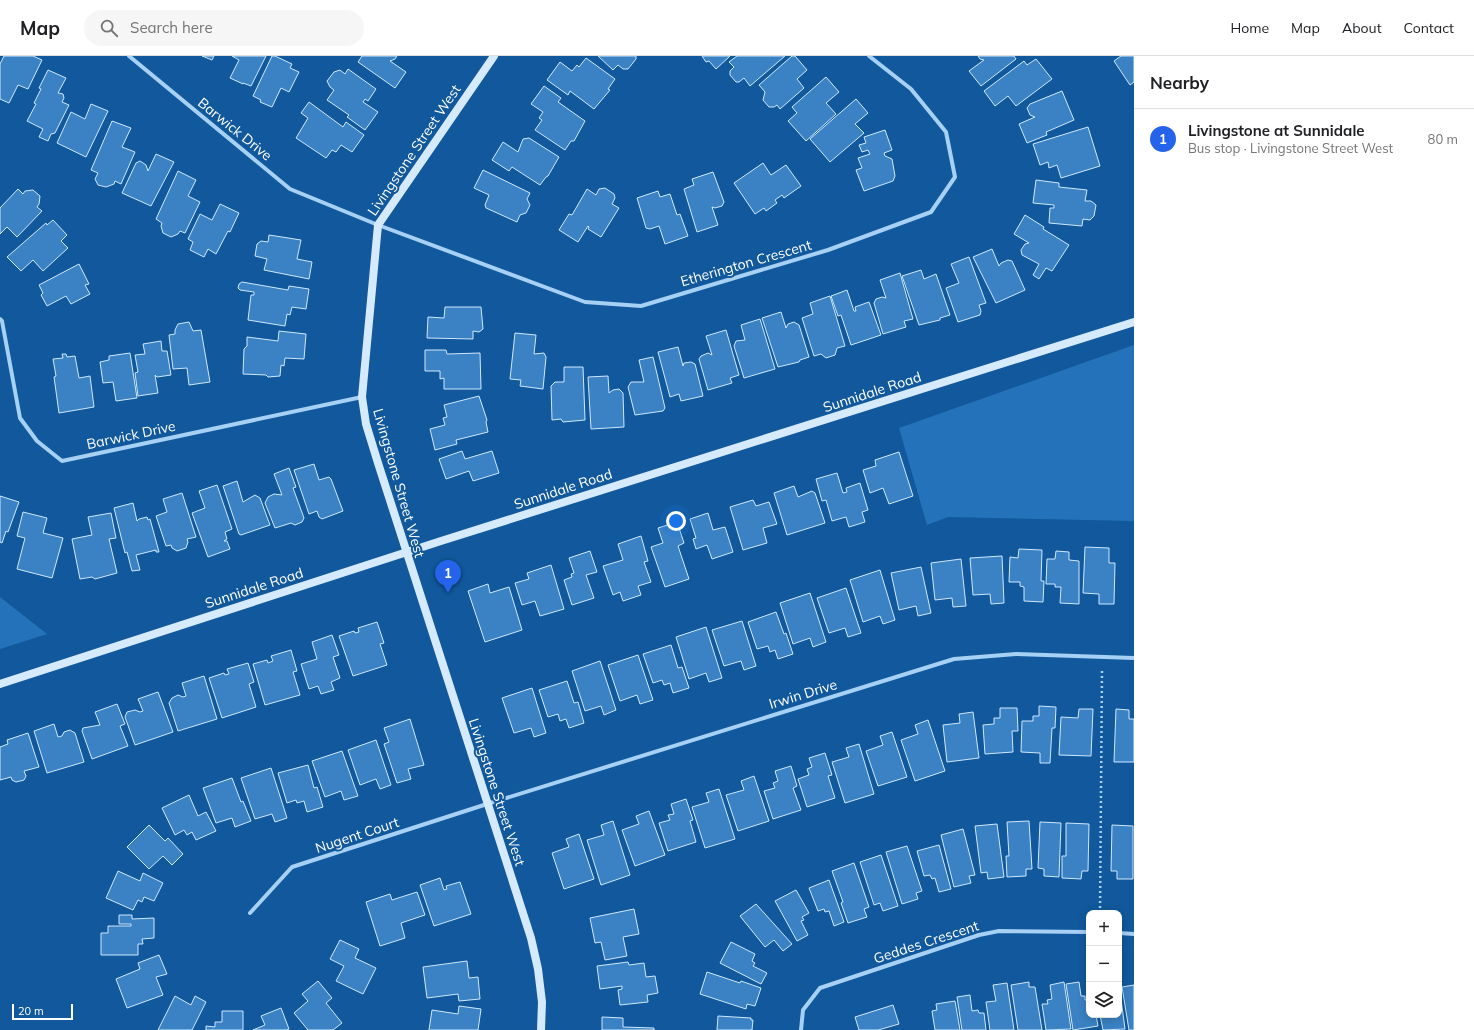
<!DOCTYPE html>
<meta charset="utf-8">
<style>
body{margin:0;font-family:Mulish,sans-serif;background:#f6f6f6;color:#202124}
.controls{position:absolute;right:12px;bottom:12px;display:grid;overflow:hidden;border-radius:8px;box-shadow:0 2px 10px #0003}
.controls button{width:36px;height:36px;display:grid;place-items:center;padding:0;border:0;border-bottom:1px solid #e0e0e0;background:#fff;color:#202124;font:20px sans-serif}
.scale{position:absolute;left:12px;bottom:10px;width:61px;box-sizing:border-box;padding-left:4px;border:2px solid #fff;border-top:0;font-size:11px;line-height:14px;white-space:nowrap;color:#fff;-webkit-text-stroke:3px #11599c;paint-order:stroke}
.you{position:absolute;left:676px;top:465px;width:14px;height:14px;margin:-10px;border:3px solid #fff;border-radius:50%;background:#1a73e8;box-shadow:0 0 0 6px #1a73e833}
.badge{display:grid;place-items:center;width:26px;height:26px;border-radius:50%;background:#2563eb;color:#fff;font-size:13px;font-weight:700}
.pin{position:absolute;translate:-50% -33px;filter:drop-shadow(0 1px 2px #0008)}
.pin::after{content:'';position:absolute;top:21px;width:14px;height:12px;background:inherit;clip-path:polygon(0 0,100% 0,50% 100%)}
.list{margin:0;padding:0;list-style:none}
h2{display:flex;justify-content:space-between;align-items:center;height:52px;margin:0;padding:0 16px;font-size:17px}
h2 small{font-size:13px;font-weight:400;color:#757577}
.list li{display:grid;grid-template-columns:26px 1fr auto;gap:12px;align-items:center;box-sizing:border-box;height:60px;padding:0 16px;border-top:1px solid #e0e0e0}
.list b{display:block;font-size:15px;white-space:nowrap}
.list p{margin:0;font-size:13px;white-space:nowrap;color:#757577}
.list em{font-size:13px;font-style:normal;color:#757577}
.icon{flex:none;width:22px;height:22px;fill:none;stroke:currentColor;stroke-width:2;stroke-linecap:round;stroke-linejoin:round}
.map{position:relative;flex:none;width:1134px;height:974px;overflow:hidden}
header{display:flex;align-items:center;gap:24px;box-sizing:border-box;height:56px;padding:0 20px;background:#fff;border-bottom:1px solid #e0e0e0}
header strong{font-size:19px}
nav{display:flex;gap:22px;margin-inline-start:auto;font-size:14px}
.search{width:280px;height:36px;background:#f6f6f6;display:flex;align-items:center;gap:10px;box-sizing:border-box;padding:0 14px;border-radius:22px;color:#757577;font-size:15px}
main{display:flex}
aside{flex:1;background:#fff}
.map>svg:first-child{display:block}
.green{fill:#2473ba}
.building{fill:#3a82c3;stroke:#cfe8fe}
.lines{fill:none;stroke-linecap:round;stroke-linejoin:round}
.path{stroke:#a6d0f4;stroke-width:2.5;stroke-dasharray:2 3;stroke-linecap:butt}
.street{stroke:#a6d0f4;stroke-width:4}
.secondary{stroke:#d6eafd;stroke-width:8}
.labels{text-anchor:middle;stroke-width:4;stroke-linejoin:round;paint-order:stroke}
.street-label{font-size:14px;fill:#fff;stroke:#11599c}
</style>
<header>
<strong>Map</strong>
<div class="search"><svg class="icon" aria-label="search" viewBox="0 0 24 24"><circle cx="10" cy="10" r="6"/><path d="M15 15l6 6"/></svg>Search here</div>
<nav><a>Home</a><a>Map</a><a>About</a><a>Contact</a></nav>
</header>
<main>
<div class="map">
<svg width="1134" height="974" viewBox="0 0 1134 974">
<rect width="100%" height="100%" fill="#11599c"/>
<g class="green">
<path d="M1134,289V465L948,461L927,469L899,372Z"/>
<path d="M0,541L47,578L0,593Z"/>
</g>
<g class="building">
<path d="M4,0H33L42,4L28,33L18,29L9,47L0,43V8Z"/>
<path d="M202,0H214L212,4Z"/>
<path d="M232,0H266L251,30L243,27V28L230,22L239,4Z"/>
<path d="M272,0H275L292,8L290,12L299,16L289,36L281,32L272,51L260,46L261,44L253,40Z"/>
<path d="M362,0H397L395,3L390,5L406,16L395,32L358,6Z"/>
<path d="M598,0H636V3L628,13H623L618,9L613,14Z"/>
<path d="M702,0H730L716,13L709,5L706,6Z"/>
<path d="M737,0H785L750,30L744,22L739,26H736L730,19V15L734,11L729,6Z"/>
<path d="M792,0H795L807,14L797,23L804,32L780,53L777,49L774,51H769L763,44L765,36L759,29Z"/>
<path d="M978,0H1014L1016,3L981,30L969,15L984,4L980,3Z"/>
<path d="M1121,0H1134V26L1130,29L1114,5Z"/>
<path d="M586,2L615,23L608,33L610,34L594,53L570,35L568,39L547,24L560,6L572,15L577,9L579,11Z"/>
<path d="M1036,3L1052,23L1016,50L1008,40L995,50L984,35L1024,5L1027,9Z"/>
<path d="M348,13L376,33L368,45L365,43L363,46L378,56L365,74L347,61L349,59L327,44L334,34L330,31L327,25L334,16L340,14L345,18Z"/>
<path d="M48,14L66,22L58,37L63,38L64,42L62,46L69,49L55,77L51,78L48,85L39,81L43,73L27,65L36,48L34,47L41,33L39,32Z"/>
<path d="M826,21L839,36L826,47L836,58L806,85L788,65L797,57L792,51Z"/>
<path d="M544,30L561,42L558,46L585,65L574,85H571L565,94L535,74L542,64L539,62L543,56L531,48Z"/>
<path d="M1062,35L1074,64L1046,76L1047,79L1027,87L1019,68L1035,61L1030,59L1027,52L1030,48Z"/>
<path d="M856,43L868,57L855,68L864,77L830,106L810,83Z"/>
<path d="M309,46L343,71L346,66L364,79L352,96L341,89L336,96L332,94L326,102L296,82L308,62L301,57Z"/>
<path d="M91,48L108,55L86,101L57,87L71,56L85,63Z"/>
<path d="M112,65L131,72L122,91L135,96L121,128L115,125L114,128L106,131L98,129L95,123L98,117L91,114Z"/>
<path d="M1088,71L1100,110L1061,122L1057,109L1049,112L1048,106L1040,109L1033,88Z"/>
<path d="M885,74L892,94L884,97L885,100L892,103L895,120L893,125L864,135L856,114L862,112L858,102L870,98L868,94L862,96L859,89L866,87L864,81Z"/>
<path d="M529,82L559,101L548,120L546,121L540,129L512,111L509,115L492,104L503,86L518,96L523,83Z"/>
<path d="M156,98L174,106L151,150L122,137L136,107L140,105L146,109L148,115Z"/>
<path d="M763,107L771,119L786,109L801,130L784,142L782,139L775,144L777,147L766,155L764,152L755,158L734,127Z"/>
<path d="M483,114L530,137L527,143L530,149L526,157L520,159L517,166L486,152L485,149L489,139L474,132Z"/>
<path d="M178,115L196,124L188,140L200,146L185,177L180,175L178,178L171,181L163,177L161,170L162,167L156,163Z"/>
<path d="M713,116L724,146L722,150L715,152L712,151L718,169L697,176L684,133L694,129L692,123Z"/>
<path d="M1036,124L1059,127V131L1087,134L1085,145H1091L1096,149L1094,160L1090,164L1083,163L1082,170L1049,167L1050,152H1054V149L1033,147Z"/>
<path d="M605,132L614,138L615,142L612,148L619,152L601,181L588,173L589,171L588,170L578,186L559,174L569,158L572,159L587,133L596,139L599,133Z"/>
<path d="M18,133L23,138L25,135L33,134L40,140L39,148L37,151L42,155L17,181L7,171L0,178V152Z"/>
<path d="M658,135L660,141L670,138L677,159L680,158L688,180L665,188L659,170L650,173L646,172L637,142Z"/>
<path d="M220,148L239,157L230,176L228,175L216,198L208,193L204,201L190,194L193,186L188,183L200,158L212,164Z"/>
<path d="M1025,159L1044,171L1043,173L1069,189L1052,215L1046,212L1039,223L1033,219L1039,208L1022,199L1021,194L1025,188L1029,187L1014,178Z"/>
<path d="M53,164L67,179L61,185L68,192L43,215L33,204L21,215L7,201L46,167L47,169Z"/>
<path d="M269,179L301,184L297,203L312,206L309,223L264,214L267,203L255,200L257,188L261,185L268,186Z"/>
<path d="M992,193L999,210L1001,207L1008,204L1012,205L1025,234L996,247L973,201Z"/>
<path d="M969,201L986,247L979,249L981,255L980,259L958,266L946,232L959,227L951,208Z"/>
<path d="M79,208L89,228L85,229L90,238L71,248L66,240L47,250L41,239L43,237L39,229Z"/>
<path d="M921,214L924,223L936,218L950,259L940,262V264L919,269L902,220Z"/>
<path d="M900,217L913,263L904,265L906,271L883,278L874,247L876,243L882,241L886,242L880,224Z"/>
<path d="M242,226L288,234L289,230L309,233L306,253L292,251L290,259L287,258L285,270L248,264L251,239H254V236L240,234L238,232L239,228Z"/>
<path d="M847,234L854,255H856L855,251L869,246L881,279L851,289L841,259L838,260L831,240Z"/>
<path d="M830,240L845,290L837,292L835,299L826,302L821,298L814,300L802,262L813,258L810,247Z"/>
<path d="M445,251H481L483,273L479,276L473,275V283L427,282L428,261L444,262Z"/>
<path d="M781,256L786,272L788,268L794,266L799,269L809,301L800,304L799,306L778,311L762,262Z"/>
<path d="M760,263L775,313L744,322L734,290L736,285L745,284L741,269Z"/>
<path d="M189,266L193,275L201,274L210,326L189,329L187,312L173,313L169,279L175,278V274L178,268Z"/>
<path d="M726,274L739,319L730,322L732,327L708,334L699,303L701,300L708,297L712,299L706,280Z"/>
<path d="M279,275L306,278L304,303L285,302L284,310L281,309L280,320L268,321L266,319L243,318L244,293L247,290V281L278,285Z"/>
<path d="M515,277L536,279L534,298L544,297L546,301L543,333L520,330L521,324L510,323Z"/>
<path d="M161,285L162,295H167L171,319L157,321L155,319L158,337L138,340L135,317L138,316L135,299L145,298L143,288Z"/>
<path d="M678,291L683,310L684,307L691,306L695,308L703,340L681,345L679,338L670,341L658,296Z"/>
<path d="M425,294H446L447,298L480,297L481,333H444V322L440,323V315H425Z"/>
<path d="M130,297L137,342L116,345L113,326L103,327L100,306L109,304V300Z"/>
<path d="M62,298H66L67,301L75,300L79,322L90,320L94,351L59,357L54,321L56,320L53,303L63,302Z"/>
<path d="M653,301L665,352L663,355L635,359L628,331L631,326H644L639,304Z"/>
<path d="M564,311H583L585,364L563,366L561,363L552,364L551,330L555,326H564Z"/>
<path d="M608,320L609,337L613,334L619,333L623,337L624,371L591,373L588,321Z"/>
<path d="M479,340L487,364L486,366L488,376L456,384L457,388L435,394L430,373L445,369L443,362L447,361L444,349Z"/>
<path d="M462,395L465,403L492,395L499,417L473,425L469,415L446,423L439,403Z"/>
<path d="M899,396L913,440L889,448L883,432L870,437L863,414L876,410L875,404Z"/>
<path d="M314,408L319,424L329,421L331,423L343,455L322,463L319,461L317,455L309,458L294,414Z"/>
<path d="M289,412L296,431L293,432L304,462L302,466L295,469L291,467L275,472L265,447L268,441L274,438L282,439L274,418Z"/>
<path d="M837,417L843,437L847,436L846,432L860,427L868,454L862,456L865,466L849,471L846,461L832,465L826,444L822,445L816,423Z"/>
<path d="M237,425L243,446L255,439L260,442L270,469L241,479L239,478L223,430Z"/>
<path d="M217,429L232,473L225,476L227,483L224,485H227L230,493L208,501L192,457L205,452L199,435Z"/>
<path d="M794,430L798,441L812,435L815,437L825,467L787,479L774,437Z"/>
<path d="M182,437L196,481L187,483L188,486L186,492L177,495L172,492L171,489L166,490L156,460L167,456L163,443Z"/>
<path d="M0,440L19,446L8,476L6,475L2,487L0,486Z"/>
<path d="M753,444L756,450L769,446L777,468L763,472L767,487L743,494L730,451Z"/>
<path d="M133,447L137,465L139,463L147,461L148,464L150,463L159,496H156V494L136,499L140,514L132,515L127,496L125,497L114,452Z"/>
<path d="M23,456L47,462L43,477L63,482L52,522L17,513L25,482L17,480Z"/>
<path d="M111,457L116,482L109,483L117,517L95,523L92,521L80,523L72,483L92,479L88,461Z"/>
<path d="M708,457L713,474L725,471L733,496L712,503L707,489L696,493L693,483L696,482L690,463Z"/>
<path d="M677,466L684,487L678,490L689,523L665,531L651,491L663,487L658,472Z"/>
<path d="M641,480L648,505L644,506L651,526L638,530L641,539L623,545L620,536L613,539L603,510L623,504L618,488Z"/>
<path d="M1085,491L1109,492V507H1115L1114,548H1099V538L1083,537Z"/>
<path d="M1019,493L1042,494L1041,525H1044L1043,546L1024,545V531L1020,530V526H1009L1010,501L1018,502Z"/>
<path d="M590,495L597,516L586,519L594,542L572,549L564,524L572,521L571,518L574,517L569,502Z"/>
<path d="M1056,495L1069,496V504L1079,505V548L1060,547L1061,531H1055V528H1046L1047,503H1055Z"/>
<path d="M1002,500L1004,547L991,548L990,538L973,539L970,502Z"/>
<path d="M961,503L966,550L953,551L952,542L935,544L931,507Z"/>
<path d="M551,509L564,553L540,560L535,545L522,549L515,527L529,523L527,517Z"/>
<path d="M921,511L931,557L918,560L916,550L899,554L891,517Z"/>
<path d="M880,514L895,564L883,568L880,560L863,566L850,524Z"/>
<path d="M488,528L490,537L509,531L522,574L485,586L468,535Z"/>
<path d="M846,532L861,577L848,581L845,572L829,577L817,542Z"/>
<path d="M810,537L826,586L813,591L810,582L793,588L780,547Z"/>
<path d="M776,556L784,578L786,577L793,598L778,603L775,594L770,596L768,590L757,593L748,566Z"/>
<path d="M742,565L756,610L744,614L741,605L724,610L712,574Z"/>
<path d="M377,566L384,587L380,588L387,609L353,620L339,580L354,575L355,577L359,576L358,572Z"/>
<path d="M706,571L722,622L709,626L706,617L689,623L676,581Z"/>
<path d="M332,579L339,599L333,601L340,622L331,626L334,634L321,638L318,630L309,633L301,608L317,603L312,586Z"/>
<path d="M671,589L678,612L682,611L689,632L673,637L670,627L664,629L662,624L653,627L643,598Z"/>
<path d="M291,594L297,615L293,616L300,639L265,649L253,608L267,604L268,607L273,605L271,600Z"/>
<path d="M638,599L653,644L640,648L637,639L620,645L608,609Z"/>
<path d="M600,605L616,654L604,659L601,650L585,655L572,615Z"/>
<path d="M248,607L254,626L249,628L256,651L222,662L209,622L224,617L225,619L229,618L227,613Z"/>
<path d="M204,620L217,663L178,675L169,647L172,642L178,639L183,641L186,640L182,627Z"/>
<path d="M567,625L574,647L578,646L584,667L569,672L566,663L560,665L558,658L548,661L539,634Z"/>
<path d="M532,632L546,677L534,681L531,672L514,677L502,642Z"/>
<path d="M158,636L173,676L135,689L125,661L127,656L135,654L140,656L143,655L138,643Z"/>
<path d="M117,648L125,668L120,670L128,690L92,703L82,675L83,672L100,669L95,656Z"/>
<path d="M1039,650L1056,651L1055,672H1052L1050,707H1040V697L1021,696L1022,665H1033V660H1039Z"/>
<path d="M1000,652H1017L1018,675H1012L1013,696L985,698L983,669L994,668V662H1000Z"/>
<path d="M1079,653H1093L1091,700L1059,699L1061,661L1078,662Z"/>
<path d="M1116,653L1129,654V663H1134V706H1114Z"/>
<path d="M973,656L979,702L947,706L943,669L960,667L959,658Z"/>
<path d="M410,663L424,709L408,713L411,723L397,727L384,688L389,686L384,672Z"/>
<path d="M928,664L945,715L915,725L901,684L918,678L915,669Z"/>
<path d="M54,668L58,681L62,680L64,676L70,674L75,677L84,706L47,717L34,675Z"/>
<path d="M892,676L907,721L878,730L866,695L883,689L880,680Z"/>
<path d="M28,677L39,711L24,715L26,720L24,724L16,726L12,724L11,721L0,724V691L8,688L7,684Z"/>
<path d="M376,684L391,729L380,733L376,723L360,729L348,694Z"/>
<path d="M859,688L874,738L845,747L832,706L849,701L846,692Z"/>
<path d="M342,695L358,740L344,744L341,735L325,741L312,705Z"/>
<path d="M825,697L832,719L828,720L835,742L807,751L798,723L809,719L807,713L812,711L809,702Z"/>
<path d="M308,709L314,732L317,731L323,751L307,756L304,745L297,747L296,744L287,747L278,717Z"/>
<path d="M791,710L797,730L793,732L801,754L773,763L764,735L775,732L773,727L778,725L775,715Z"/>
<path d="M271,712L287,762L275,766L272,758L255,763L241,722Z"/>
<path d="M754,720L769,765L738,775L726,739L744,734L741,725Z"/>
<path d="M232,722L241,746L243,745L251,765L235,771L232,762L216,767L203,732Z"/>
<path d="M719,733L735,783L705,792L692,751L709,746L706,737Z"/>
<path d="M189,739L198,760L206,756L216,775L196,784L192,776L187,779L184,774L175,779L162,752Z"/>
<path d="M686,743L693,764L690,765L696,786L668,795L659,767L670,764L668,759L674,758L671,748Z"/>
<path d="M649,755L665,799L635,810L622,774L639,768L636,760Z"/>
<path d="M613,765L630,819L601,829L587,784L604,779L601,769Z"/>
<path d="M1029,765L1032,813H1026V820L1007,821L1006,800H1009L1007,766Z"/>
<path d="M1040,766L1061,767L1059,821L1044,820V813L1038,812Z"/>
<path d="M1066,767L1089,768L1088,815H1082L1081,823L1062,822V800H1066Z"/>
<path d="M997,768L1004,821L988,823L987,816L981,817L975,770Z"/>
<path d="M149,769L165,785L168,782L183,798L172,809L163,800L149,813L127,791Z"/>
<path d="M1112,769L1133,770V823H1117V815H1111Z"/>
<path d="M963,773L975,819L969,820L971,827L954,831L941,779Z"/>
<path d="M579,778L594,823L564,833L552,797L569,791L566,783Z"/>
<path d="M939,789L951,833L939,836L935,822L932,823L930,819L924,820L917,795Z"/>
<path d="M907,790L922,835L916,837L918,843L902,848L886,796Z"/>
<path d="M881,799L898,850L883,855L880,847L874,849L860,806Z"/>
<path d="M854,807L869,851L864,853L867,861L848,867L841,847L843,846L832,815Z"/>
<path d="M118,815L140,825L143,817L163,827L154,845L144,841L142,846L138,844L133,854L106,842Z"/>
<path d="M440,822L444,834L447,833L446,830L460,826L471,858L434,870L420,829Z"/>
<path d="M829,824L844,866L834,870L829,855L825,856L824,853L818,855L809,832Z"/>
<path d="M796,834L809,857L802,861L804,864L801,865L808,879L797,885L775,845Z"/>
<path d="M417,836L425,859L401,867L405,882L380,890L366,846L390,838L392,844Z"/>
<path d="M756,848L792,888L783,895L774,884L765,891L740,860Z"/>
<path d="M634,853L639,878L623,881L627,900L605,904L601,886L595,887L590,862Z"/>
<path d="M119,859H132V863L154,862V882L142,883L143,888H138V899H101V877H108V870H131V868H119Z"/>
<path d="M340,884L359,893L355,902L376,912L363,938L336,925L344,910L330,903Z"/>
<path d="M731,886L755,898L752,905L755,907L753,910L767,917L761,928L720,907Z"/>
<path d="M159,899L167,918L156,921L163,939L127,952L116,923L140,913L138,907Z"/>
<path d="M467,905L469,922L478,921L480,943L459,945L458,938L427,942L423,911Z"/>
<path d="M628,906L629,909L644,907L646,921L655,920L658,937L647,939L648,946L620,949L618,934L622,933V930L600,933L597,910Z"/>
<path d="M707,916L740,927L741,925L761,932L755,950L747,948L746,953L700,938Z"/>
<path d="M318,925L332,942L326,947L342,967L333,974H308L294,957L308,945L302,938Z"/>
<path d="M1029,926V931H1035L1042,974H1018L1011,929Z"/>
<path d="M1064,926L1071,973L1046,974L1042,948H1048L1047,944L1052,943L1050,929Z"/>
<path d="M1079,926L1081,940H1085V944H1089V959H1096L1098,970L1073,974L1066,928Z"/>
<path d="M1007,927L1014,974H990L986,946L996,945L993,929Z"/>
<path d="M1119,928L1125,973L1103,974L1100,959H1119Z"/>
<path d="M1134,929V974H1129L1122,931Z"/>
<path d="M970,939L972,955L978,954L979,957H984L986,974H962L957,941Z"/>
<path d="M175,940L191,949L195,940L206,946L192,974H158Z"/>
<path d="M955,945L960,974H935L932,955L937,954L936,948Z"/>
<path d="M893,949L899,968L878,974H859L855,961Z"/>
<path d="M459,950L481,953L478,974H429L432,954L458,958Z"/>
<path d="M281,952L289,973L286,974H253L265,969L261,960Z"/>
<path d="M222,955H243V974H206V970L215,971V966H222Z"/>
<path d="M718,960L751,962V964H753L752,974H717Z"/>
<path d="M602,961L623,962V971L654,972V974H602Z"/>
</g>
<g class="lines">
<path class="path" d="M1100,857L1102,613"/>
<g class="street">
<path d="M129,0L290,133L378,169L585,246L641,250L828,194L931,156L955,121L946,76L911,33L869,0"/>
<path d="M0,263L2,265L20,362L37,385L62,405L362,341"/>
<path d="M250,857L292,811L487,748L954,603L1016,598L1134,602"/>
<path d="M1119,877L1134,878"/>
<path d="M801,974L803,954L820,932L979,879L999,875L1089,876"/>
</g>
<g class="secondary">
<path d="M494,0L378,169L362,341L366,368L378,407L531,882L538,913L542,946L541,974"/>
<path d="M0,628L441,485L1134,266"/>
</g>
</g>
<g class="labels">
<g class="street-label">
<text transform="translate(235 73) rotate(39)" y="5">Barwick Drive</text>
<text transform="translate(414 94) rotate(-56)" y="5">Livingstone Street West</text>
<text transform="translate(746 207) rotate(-16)" y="5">Etherington Crescent</text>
<text transform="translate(872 336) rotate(-18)" y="5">Sunnidale Road</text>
<text transform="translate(131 379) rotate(-12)" y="5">Barwick Drive</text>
<text transform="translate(399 427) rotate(74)" y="5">Livingstone Street West</text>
<text transform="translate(563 433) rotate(-18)" y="5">Sunnidale Road</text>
<text transform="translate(254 532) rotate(-18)" y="5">Sunnidale Road</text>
<text transform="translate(803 638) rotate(-17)" y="5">Irwin Drive</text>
<text transform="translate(497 736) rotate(72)" y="5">Livingstone Street West</text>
<text transform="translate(357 779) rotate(-18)" y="5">Nugent Court</text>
<text transform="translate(926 886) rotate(-18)" y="5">Geddes Crescent</text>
</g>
</g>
</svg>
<div class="controls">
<button>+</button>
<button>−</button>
<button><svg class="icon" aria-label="layers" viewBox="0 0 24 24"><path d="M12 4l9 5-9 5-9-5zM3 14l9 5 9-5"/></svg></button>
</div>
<div class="scale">20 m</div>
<div class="you"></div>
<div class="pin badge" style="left:448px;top:537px">1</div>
</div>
<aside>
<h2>Nearby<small></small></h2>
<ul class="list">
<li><span class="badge">1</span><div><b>Livingstone at Sunnidale</b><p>Bus stop · Livingstone Street West</p></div><em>80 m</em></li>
</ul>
</aside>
</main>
